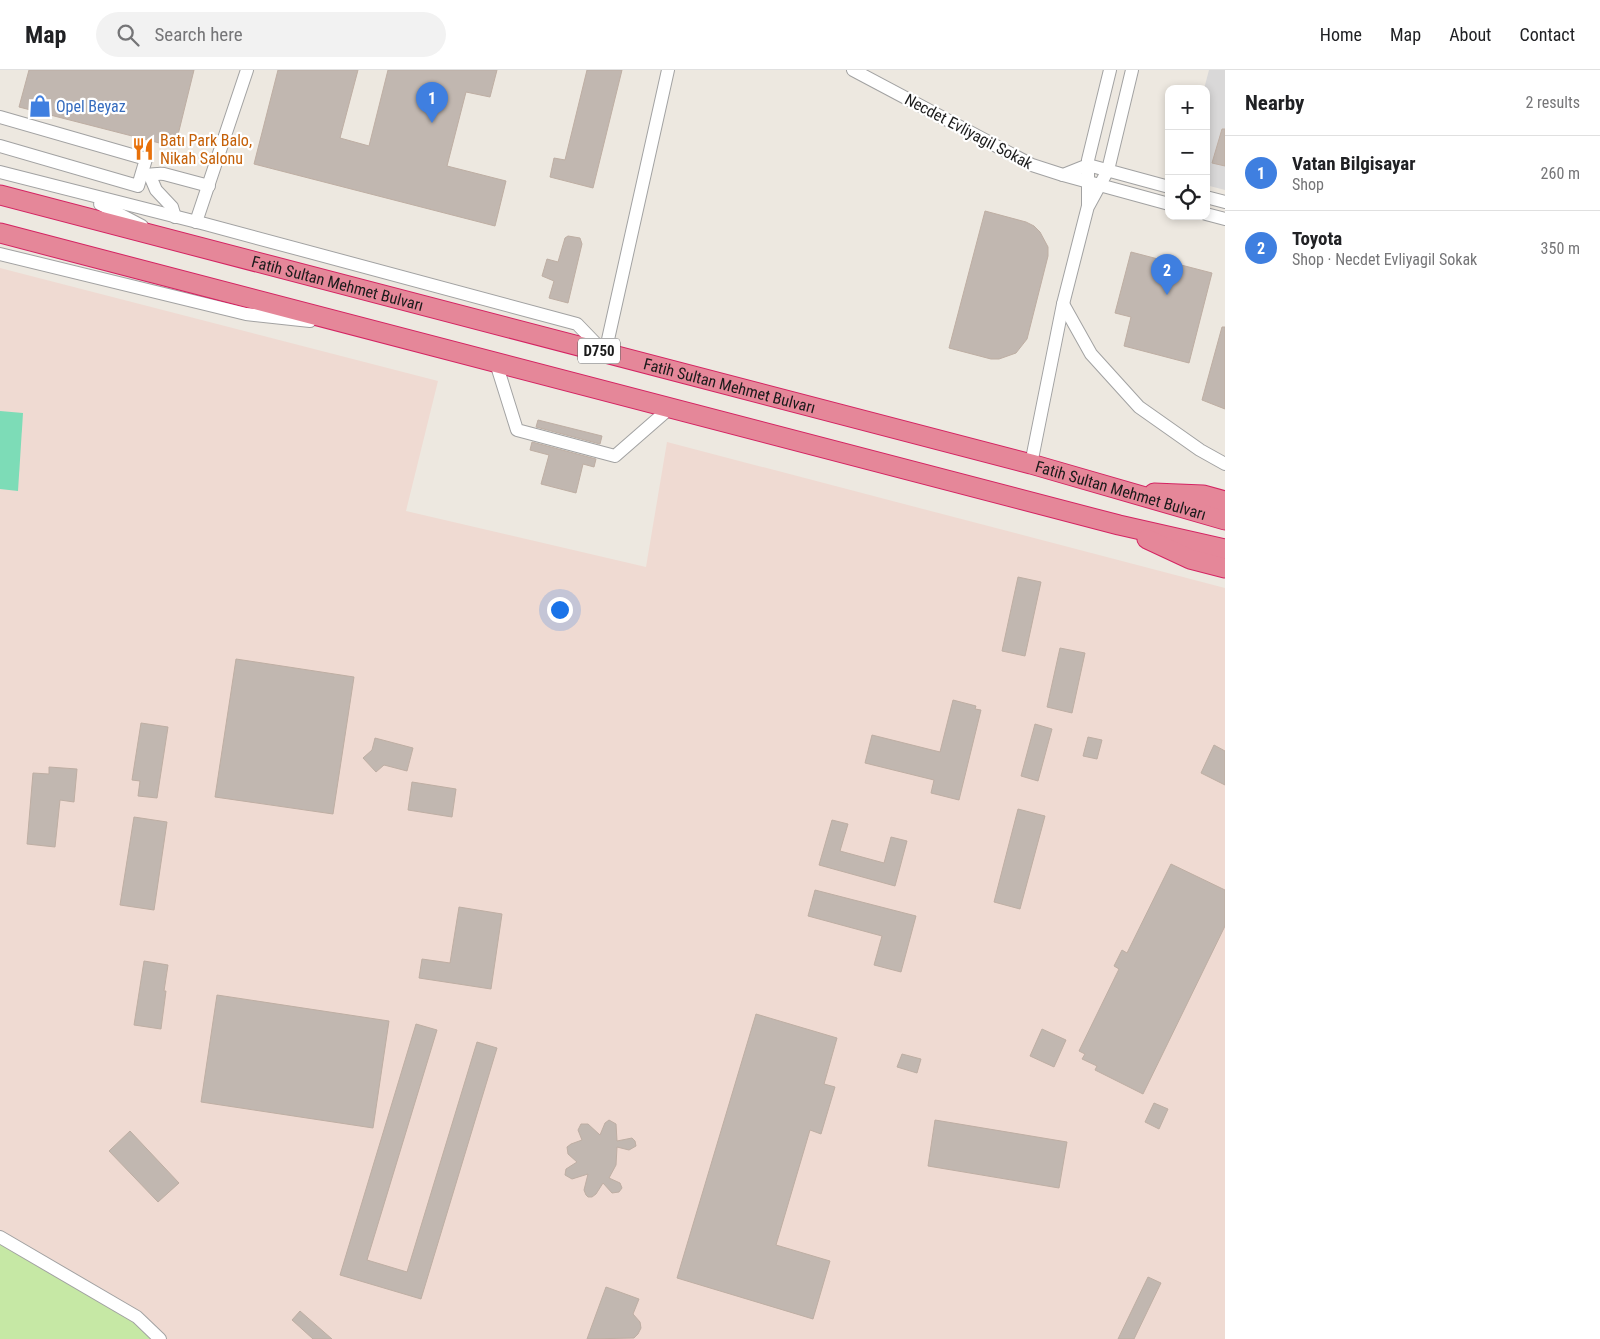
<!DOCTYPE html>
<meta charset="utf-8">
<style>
body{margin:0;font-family:"Roboto Condensed",sans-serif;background:#f2f2f2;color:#202124}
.controls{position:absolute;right:15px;top:15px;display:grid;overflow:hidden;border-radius:10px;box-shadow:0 2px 8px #0003}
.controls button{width:45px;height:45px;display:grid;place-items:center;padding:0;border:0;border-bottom:1px solid #e0e0e0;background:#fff;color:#202124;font:25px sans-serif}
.you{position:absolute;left:559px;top:539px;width:18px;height:18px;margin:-12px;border:4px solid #fff;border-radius:50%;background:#1a73e8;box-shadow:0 0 0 8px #1a73e833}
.badge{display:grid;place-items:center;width:32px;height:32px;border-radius:50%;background:#7c3aed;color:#fff;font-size:16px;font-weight:700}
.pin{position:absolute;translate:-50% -41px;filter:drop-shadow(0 1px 2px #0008)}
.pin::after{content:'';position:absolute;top:26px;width:18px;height:15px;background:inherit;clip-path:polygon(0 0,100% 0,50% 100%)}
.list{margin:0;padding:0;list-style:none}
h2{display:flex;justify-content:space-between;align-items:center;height:65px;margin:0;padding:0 20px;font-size:21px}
h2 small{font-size:16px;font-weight:400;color:#757577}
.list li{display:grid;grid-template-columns:32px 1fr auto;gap:15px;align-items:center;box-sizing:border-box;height:75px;padding:0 20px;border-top:1px solid #e0e0e0}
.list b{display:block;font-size:19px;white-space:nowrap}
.list p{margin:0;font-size:16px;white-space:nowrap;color:#757577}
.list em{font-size:16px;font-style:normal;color:#757577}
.icon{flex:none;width:28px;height:28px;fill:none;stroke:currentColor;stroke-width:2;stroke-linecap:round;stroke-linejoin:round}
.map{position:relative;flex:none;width:1225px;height:1269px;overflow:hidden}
header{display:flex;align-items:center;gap:30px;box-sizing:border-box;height:70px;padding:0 25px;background:#fff;border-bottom:1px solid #e0e0e0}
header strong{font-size:24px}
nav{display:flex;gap:28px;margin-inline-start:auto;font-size:18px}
.search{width:350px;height:45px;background:#f2f2f2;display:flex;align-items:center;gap:12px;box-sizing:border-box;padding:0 18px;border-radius:28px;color:#757577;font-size:19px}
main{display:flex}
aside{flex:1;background:#fff}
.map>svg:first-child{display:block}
.residential{fill:#d9d8d8}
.military{fill:#efdad2}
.grass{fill:#c6e8a5}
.pitch{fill:#7ddcb7}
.building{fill:#c1b7b0;stroke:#beaea3}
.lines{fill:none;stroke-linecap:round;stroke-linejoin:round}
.minor-casing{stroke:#a2a2a2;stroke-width:14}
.highway-casing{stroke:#d42462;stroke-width:21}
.minor{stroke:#fff;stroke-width:12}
.highway{stroke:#e58799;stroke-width:19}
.labels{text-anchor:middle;stroke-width:4.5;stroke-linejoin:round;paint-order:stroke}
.shield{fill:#fff;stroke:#5f5f5f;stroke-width:1}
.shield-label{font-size:15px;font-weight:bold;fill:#1b1b1b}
.shop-label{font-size:16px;fill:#366cbe;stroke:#fff;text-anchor:start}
.street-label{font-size:16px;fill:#1b1b1b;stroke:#fff}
.food-label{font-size:16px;fill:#c56008;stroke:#fff;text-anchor:start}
</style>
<header>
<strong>Map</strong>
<div class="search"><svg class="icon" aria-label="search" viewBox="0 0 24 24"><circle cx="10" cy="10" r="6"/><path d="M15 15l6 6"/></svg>Search here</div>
<nav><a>Home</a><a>Map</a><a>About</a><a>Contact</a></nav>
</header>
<main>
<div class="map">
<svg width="1225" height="1269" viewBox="0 0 1225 1269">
<rect width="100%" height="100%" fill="#ede8e0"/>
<path class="residential" d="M1209,0H1225V120L1206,115V19H1204Z"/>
<path class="military" d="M0,198L438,311L406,441L646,497L667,372L1225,518V1269H0Z"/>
<path class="grass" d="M0,1167L160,1269H0Z"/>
<path class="pitch" d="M0,341L23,343L18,421L0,419Z"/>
<g class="building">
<path d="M29,0H194L175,77L19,37Z"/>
<path d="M278,0H358L340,68L369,76L388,0H497L490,27L466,22L447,96L506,111L495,156L254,94Z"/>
<path d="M587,0H622L593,118L550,107L554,88L565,90Z"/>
<path d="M1222,59H1225V96L1212,93Z"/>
<path d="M985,141L1026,152L1034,156L1040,162L1048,177V186L1027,269L1016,283L999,289H991L949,278Z"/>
<path d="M568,166L580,168L582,174L568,233L549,228L554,211L542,206L547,189L558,192L565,168Z"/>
<path d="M1131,182L1212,203L1189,293L1124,276L1131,247L1115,243Z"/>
<path d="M1222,257H1225V339L1202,330Z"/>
<path d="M538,350L602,366L600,374L536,357Z"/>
<path d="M532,372L596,389L594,397L583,394L576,423L541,414L549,385L530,380Z"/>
<path d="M1018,507L1041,512L1025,586L1002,581Z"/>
<path d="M1060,578L1085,583L1072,643L1047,637Z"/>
<path d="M236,589L354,607L333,744L215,727Z"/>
<path d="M953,630L976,636L975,639L981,640L959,730L931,723L934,710L865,693L872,665L940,682Z"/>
<path d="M141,653L168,657L157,728L138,726L140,711L132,710Z"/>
<path d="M1035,654L1052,659L1038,711L1021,706Z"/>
<path d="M1088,667L1102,670L1097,689L1083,686Z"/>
<path d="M375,668L413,678L407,701L384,695L376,702L363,688L372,680Z"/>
<path d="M1214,675L1225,681V715L1201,703Z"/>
<path d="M49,697L77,699L74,732L60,730L55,777L27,774L33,703L49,704Z"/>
<path d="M412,712L456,719L452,747L408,740Z"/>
<path d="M1018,739L1045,746L1020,839L994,832Z"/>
<path d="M134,747L167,752L154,840L120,835Z"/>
<path d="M832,750L848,754L840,781L884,793L891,767L907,771L895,816L819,795Z"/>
<path d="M1171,794L1225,820V856L1143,1024L1095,1000L1097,996L1082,989L1085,984L1079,981L1119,899L1114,896L1122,880L1127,883Z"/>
<path d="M815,820L916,846L901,902L874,895L882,866L808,846Z"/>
<path d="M459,837L502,844L491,919L419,908L422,889L450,893Z"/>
<path d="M144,891L168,895L164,921H166L161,959L134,955Z"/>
<path d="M217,925L389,951L373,1058L201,1032Z"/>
<path d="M756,944L837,968L824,1014L835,1017L821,1064L810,1060L776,1175L830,1191L813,1249L677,1208Z"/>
<path d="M416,954L437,960L367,1190L407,1202L477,972L497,978L421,1229L340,1205Z"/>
<path d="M1042,959L1066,970L1054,997L1030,986Z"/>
<path d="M902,984L921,989L917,1003L897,997Z"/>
<path d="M1154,1033L1168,1039L1159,1059L1145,1052Z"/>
<path d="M609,1050L616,1054L617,1071L632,1068L635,1071L636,1076L629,1080L617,1077L616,1095L609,1108L620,1113L622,1118L619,1122L612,1123L603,1113L596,1124L592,1127H588L586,1125L584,1120L588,1104L572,1109L565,1105L566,1099L577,1092L568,1084L567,1077L571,1074L582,1070L578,1060L581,1054H588L600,1065L605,1053Z"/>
<path d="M935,1050L1067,1072L1059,1118L928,1096Z"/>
<path d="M130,1061L179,1113L158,1132L109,1081Z"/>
<path d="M1148,1207L1161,1213L1134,1269H1118Z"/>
<path d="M606,1217L639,1229L633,1244L640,1252L641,1258L638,1264L634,1268L587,1269Z"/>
<path d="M300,1241L332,1269H313L292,1250Z"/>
</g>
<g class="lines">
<defs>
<g id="minor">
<path d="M853,0L1032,95L1063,105L1088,95L1169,117"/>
<path d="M0,47L146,89L138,116L0,76"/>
<path d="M0,102L205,154L577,254L603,281"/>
<path d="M142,104C150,106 156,103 164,104L209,116"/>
<path d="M1063,105L1169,134"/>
<path d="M150,106L156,120L172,137L175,147"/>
<path d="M1206,127L1225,132"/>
<path d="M100,134L142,156"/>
<path d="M1089,135L1108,100L1132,0"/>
<path d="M1206,144L1225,149"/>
<path d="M196,152L247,0"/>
<path d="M0,184L246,244L310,251"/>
<path d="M1063,234L1091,284L1139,337L1200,380L1225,394"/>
<path d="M605,283L668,0"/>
<path d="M496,293L517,360L615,386L670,338"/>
<path d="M1031,394L1063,234L1088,136V90L1110,0"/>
<path d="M0,1167L137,1247L160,1269"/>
</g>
<g id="highway">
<path id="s1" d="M0,125L1031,394L1225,450"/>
<path d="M0,163L1119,455L1225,479"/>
<path d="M1154,423L1203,425L1225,431"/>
<path d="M1147,469L1190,489L1225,498"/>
</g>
</defs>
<use href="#minor" class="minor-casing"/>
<use href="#highway" class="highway-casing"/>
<use href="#minor" class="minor"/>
<use href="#highway" class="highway"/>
</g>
<defs>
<symbol id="shop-bare" viewBox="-9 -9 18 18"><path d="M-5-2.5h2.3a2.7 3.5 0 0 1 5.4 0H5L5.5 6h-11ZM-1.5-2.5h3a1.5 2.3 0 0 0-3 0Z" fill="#3f7fe0" stroke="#fff" stroke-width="2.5" paint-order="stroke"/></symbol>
<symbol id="restaurant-bare" viewBox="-9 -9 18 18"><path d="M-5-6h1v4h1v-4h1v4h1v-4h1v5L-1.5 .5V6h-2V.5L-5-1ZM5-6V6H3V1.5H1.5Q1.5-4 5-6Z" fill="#e8710a" stroke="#fff" stroke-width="2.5" paint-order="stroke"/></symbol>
</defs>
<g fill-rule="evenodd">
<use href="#shop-bare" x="24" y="20" width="32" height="32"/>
<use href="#restaurant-bare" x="127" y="63" width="32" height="32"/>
</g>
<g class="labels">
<rect class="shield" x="578" y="268.5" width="42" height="25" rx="4"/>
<g class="shield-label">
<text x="599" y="286">D750</text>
</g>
<g class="shop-label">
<text x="56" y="42">Opel Beyaz</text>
</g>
<g class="street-label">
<text transform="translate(969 61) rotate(28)" y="6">Necdet Evliyagil Sokak</text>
<text dy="6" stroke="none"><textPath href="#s1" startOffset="349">Fatih Sultan Mehmet Bulvarı</textPath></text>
<text dy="6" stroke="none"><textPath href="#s1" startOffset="754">Fatih Sultan Mehmet Bulvarı</textPath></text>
<text dy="6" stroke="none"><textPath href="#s1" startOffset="1159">Fatih Sultan Mehmet Bulvarı</textPath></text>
</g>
<g class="food-label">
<text x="160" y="76">Batı Park Balo,<tspan x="160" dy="18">Nikah Salonu</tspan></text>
</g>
</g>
</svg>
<div class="controls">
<button>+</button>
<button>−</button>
<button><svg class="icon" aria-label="locate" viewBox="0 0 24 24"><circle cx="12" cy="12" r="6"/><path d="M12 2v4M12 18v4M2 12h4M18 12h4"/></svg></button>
</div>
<div class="you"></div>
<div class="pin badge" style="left:432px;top:53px;background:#3f7fe0">1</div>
<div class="pin badge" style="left:1167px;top:225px;background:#3f7fe0">2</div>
</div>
<aside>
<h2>Nearby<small>2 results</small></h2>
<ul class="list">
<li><span class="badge" style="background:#3f7fe0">1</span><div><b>Vatan Bilgisayar</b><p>Shop</p></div><em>260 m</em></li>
<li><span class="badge" style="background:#3f7fe0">2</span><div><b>Toyota</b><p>Shop · Necdet Evliyagil Sokak</p></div><em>350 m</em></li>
</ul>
</aside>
</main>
